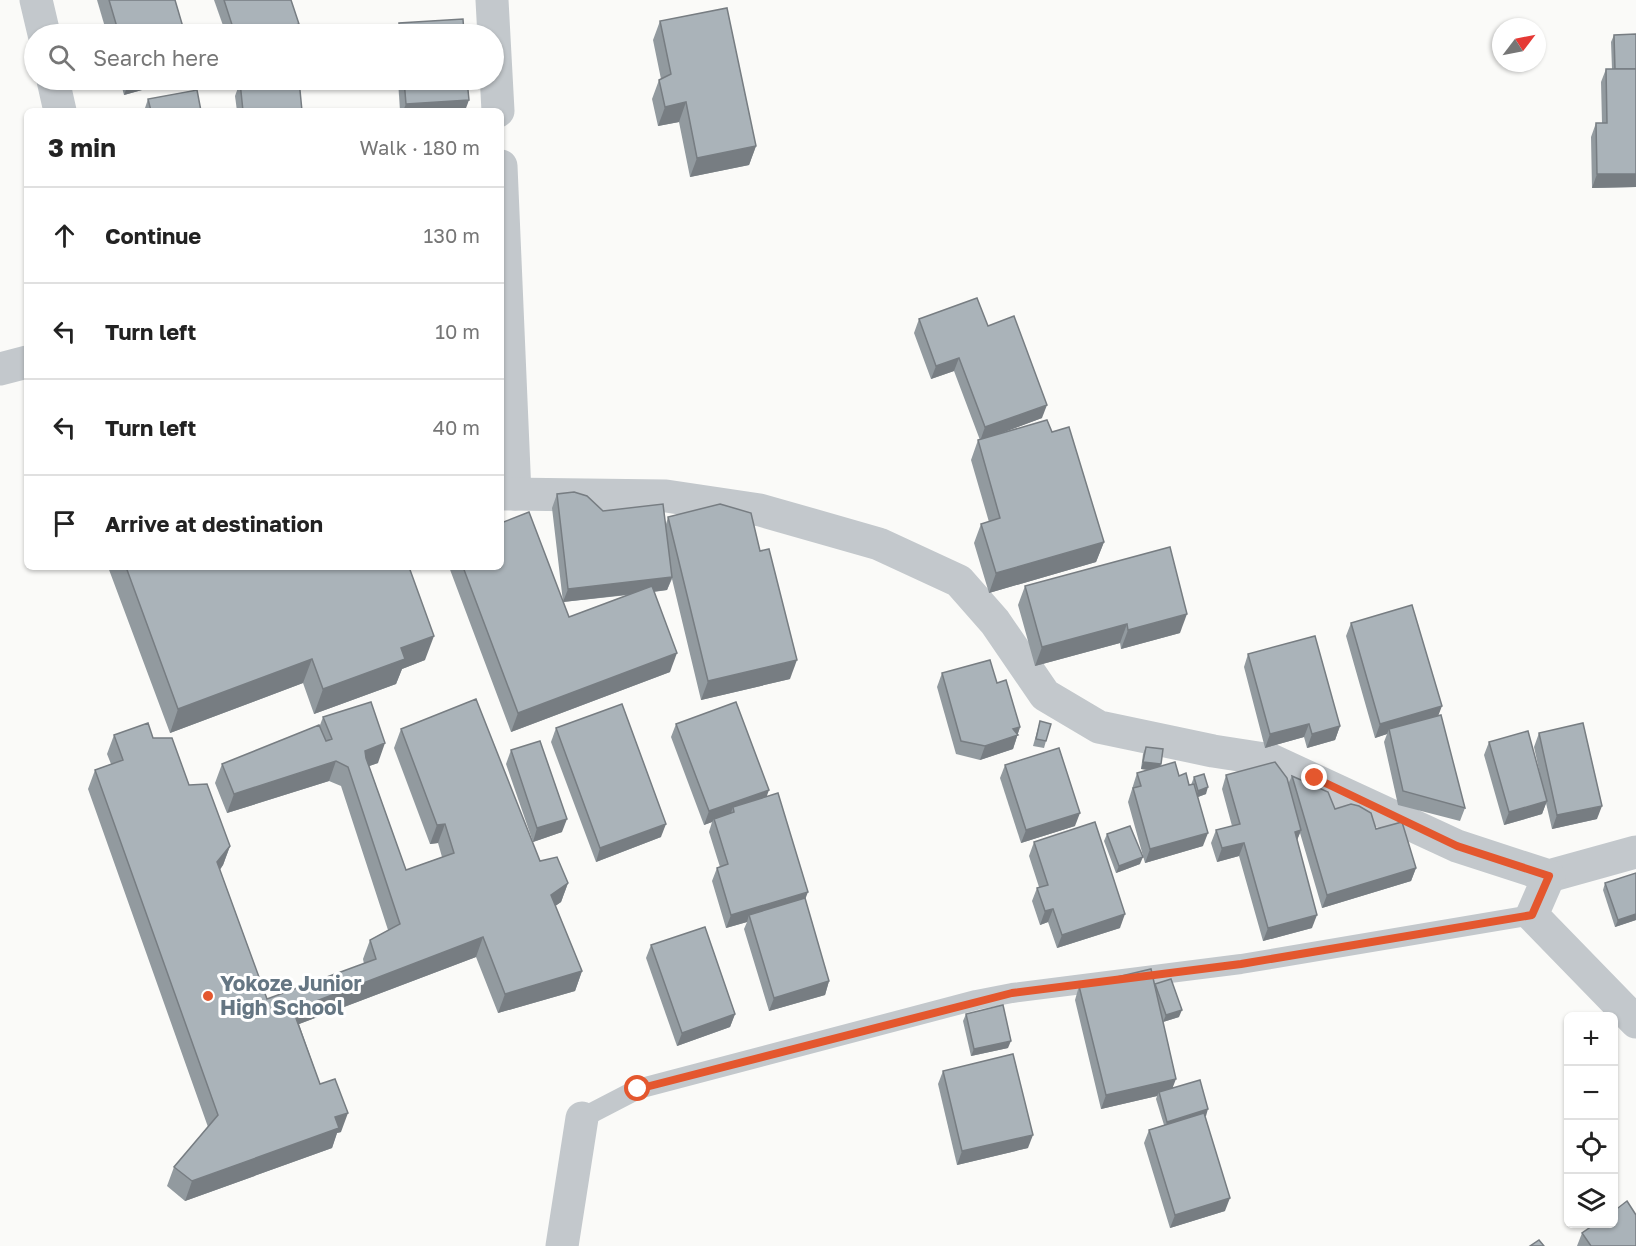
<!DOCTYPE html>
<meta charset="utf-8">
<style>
body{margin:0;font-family:"Golos Text",sans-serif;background:#f2f2f2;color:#222}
.controls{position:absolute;right:18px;bottom:18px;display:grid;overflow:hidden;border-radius:9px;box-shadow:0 2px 4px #0004}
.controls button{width:54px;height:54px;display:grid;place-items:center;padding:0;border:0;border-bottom:2px solid #e0e0e0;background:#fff;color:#222;font:30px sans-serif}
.compass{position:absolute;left:1492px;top:18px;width:54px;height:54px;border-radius:50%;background:#fff;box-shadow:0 2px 4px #0004;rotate:58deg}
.stop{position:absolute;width:18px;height:18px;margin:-14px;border:4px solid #e4572e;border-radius:50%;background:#fff}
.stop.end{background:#e4572e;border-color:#fff;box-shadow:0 2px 6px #0008}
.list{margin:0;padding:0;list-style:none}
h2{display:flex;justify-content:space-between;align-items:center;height:78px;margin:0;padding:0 24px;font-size:26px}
h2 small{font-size:20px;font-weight:400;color:#767676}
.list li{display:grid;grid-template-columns:39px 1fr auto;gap:18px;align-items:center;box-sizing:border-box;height:96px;padding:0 24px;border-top:2px solid #e0e0e0}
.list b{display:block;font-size:22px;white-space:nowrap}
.list em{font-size:20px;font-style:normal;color:#767676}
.icon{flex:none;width:33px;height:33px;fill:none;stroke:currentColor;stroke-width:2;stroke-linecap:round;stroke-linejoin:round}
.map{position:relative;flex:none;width:1636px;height:1246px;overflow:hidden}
.search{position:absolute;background:#fff;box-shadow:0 2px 4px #0004;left:24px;top:24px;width:480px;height:66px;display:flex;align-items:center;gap:15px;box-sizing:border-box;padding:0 21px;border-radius:33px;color:#767676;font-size:22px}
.panel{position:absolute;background:#fff;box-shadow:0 2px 4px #0004;left:24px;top:108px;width:480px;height:462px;border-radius:9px}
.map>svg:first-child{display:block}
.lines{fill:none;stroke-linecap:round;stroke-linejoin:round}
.lane{stroke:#c3c8cc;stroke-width:20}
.street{stroke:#c3c8cc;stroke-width:33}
.wall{fill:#929a9f}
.shaded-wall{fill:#777d82}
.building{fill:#aab3b9;stroke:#777d82;stroke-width:1.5}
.route{stroke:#e4572e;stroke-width:8}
.poi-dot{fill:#e4572e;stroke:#fff;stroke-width:2}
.labels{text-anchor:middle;stroke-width:6;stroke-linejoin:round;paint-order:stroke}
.poi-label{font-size:21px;font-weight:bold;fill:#657683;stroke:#fff;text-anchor:start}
</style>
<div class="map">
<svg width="1636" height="1246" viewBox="0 0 1636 1246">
<rect width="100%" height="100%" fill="#fafaf8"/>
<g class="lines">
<path class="lane" d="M582,1118L638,1089L976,1000L1012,993L1241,964L1532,915"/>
<g class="street">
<path d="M36,0L44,34"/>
<path d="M492,0L498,111"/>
<path d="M53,80L60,111"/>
<path d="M501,166L515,494"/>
<path d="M0,369L27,362"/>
<path d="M501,494L666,496L760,510L879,544L959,581L995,622L1045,695L1099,727L1213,751L1271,760L1457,846L1549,876L1636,852"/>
<path d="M1549,876L1532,915L1636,1022"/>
<path d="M562,1246L582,1118"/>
</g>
</g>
<g class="wall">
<path d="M97,0H175L185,34H107Z"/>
<path d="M214,0H291L295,34H226Z"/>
<path d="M660,21L756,146L749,165L690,177L679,122L658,126L652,99L659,80L661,79L653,40Z"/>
<path d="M399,23L464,34H395Z"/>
<path d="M1614,35L1636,187L1592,188L1591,137L1596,123H1602L1601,82L1606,69H1612L1611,42Z"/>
<path d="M120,80H178L124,95Z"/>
<path d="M398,80H467L465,111H400Z"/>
<path d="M240,82L302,111H237L235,96Z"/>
<path d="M148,99L201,111H144Z"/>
<path d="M919,319L988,326L1042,418L995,435L1052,432L1104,542L1096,562L989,593L974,543L981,524L989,522L971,460L978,440H980L954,371L931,379L914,333Z"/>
<path d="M557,494L603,511L666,524L668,517L790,679L701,700L672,579L667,590L654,592L670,672L511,732L449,567H501L569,617L628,595L563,602L552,508Z"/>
<path d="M108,567H409L425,660L402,669L396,684L314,714L303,683L170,733Z"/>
<path d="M1025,586L1180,633L1121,649L1120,643L1035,666L1018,605Z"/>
<path d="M1351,623L1438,716L1465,808L1460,821L1398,805L1384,742L1387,734L1375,738L1346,636Z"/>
<path d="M1248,654L1340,726L1335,740L1307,748L1304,737L1265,748L1244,667Z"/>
<path d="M942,673L997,683L1020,727L1013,749L980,760L956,754L937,687Z"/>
<path d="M323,717L378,763L369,766L406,870L442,857L438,843L430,844L394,748L401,729L540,861L568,883L561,902L555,906L582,971L575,991L498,1013L476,957L299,1024L320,1084L341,1132L337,1133L332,1148L185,1201L167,1186L174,1167L208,1127L88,789L95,770L111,764L107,754L114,735L153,738L189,785L230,846L223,865L220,870L267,999L364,964L363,959L370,940L388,930L341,786L329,781L227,813L215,783L222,764L320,725Z"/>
<path d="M1040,721L1046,741L1044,748L1033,746Z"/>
<path d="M676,724L766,797L805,899L829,981L825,995L769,1011L744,929L747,922L726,928L712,881L717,868L720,867L709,832L712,822L704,825L671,737Z"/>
<path d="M556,728L661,837L596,862L551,742Z"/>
<path d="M1539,733L1597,819L1552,829L1546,803L1542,814L1504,825L1484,755L1489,742L1541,779L1534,747Z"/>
<path d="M1146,747L1161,766L1179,776L1189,785H1191L1194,777L1206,794L1198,797L1203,846L1145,863L1128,802L1137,773L1148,770L1141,769L1143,754Z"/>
<path d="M511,750L562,832L533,842L506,764Z"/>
<path d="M1005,765L1075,826L1021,843L1000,778Z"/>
<path d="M1226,775L1288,784L1292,776L1335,809L1376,829L1416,868L1411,881L1322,908L1300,833L1297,840L1312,928L1263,941L1239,856L1217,862L1211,843L1216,830L1232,826L1222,789Z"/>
<path d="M1107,834L1140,864L1116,873L1104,841Z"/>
<path d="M1034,842L1120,928L1057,948L1048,922L1040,925L1032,901L1037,888L1039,887L1029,856Z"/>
<path d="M1636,873V920L1615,927L1603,890L1605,883Z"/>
<path d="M651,945L735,1014L730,1027L677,1046L646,958Z"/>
<path d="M1155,984L1179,1017L1163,1022L1173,1088L1206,1116H1205L1225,1211L1170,1228L1144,1143L1149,1130L1164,1125L1156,1099L1157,1096L1101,1109L1075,1000L1079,986H1155Z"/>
<path d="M966,1014L1008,1048L971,1056L963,1021Z"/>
<path d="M943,1071L1028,1148L957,1165L938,1084Z"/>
<path d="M1582,1233L1636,1246H1577Z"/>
</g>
<g class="shaded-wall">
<path d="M299,24L295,34H268Z"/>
<path d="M130,80H178L124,95Z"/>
<path d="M469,100L465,111H403L406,104Z"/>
<path d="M686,102L679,122L658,126L665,107Z"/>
<path d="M756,146L749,165L690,177L697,158Z"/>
<path d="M1597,174H1636V187L1592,188Z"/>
<path d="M959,358L954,371L931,379L936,366Z"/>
<path d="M1047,405L1042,418L980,441L985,427Z"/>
<path d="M1104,542L1096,562L989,593L996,573Z"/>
<path d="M672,577L667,590L563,602L568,589Z"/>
<path d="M1187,614L1180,633L1121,649L1128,630Z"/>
<path d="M1127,624L1120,643L1035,666L1042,647Z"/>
<path d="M434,636L425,660L402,669L396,684L314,714L323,689L401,648Z"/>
<path d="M677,653L670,672L511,732L518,713Z"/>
<path d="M312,659L303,683L170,733L178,709Z"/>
<path d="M797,660L790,679L701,700L708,681Z"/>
<path d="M1442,706L1437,719L1389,729L1387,734L1375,738L1380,724Z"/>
<path d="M1309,724L1304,737L1265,748L1270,734Z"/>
<path d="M1340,726L1335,740L1307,748L1312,734Z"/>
<path d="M1020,727L1013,749L980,760L985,746L1013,729Z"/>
<path d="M385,743L378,763L358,770L365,751Z"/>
<path d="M336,761L329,781L227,813L234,794Z"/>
<path d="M1143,762L1161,764L1159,771L1141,769Z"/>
<path d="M1208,787L1206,794L1195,798L1198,791Z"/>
<path d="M769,790L764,804L734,812L733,807L730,816L714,819L712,822L704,825L709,811Z"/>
<path d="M1547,801L1542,814L1504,825L1509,812Z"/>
<path d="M1602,806L1597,819L1552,829L1557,815Z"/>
<path d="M1080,813L1075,826L1021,843L1026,830Z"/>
<path d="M567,819L562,832L533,842L537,828Z"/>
<path d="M445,824L438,843L430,844L437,825Z"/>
<path d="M666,824L661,837L596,862L600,848Z"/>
<path d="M1301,830L1296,843L1295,832Z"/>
<path d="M1208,833L1203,846L1145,863L1150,849Z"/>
<path d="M1244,843L1239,856L1217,862L1222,848Z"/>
<path d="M230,846L223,865L210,882L217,862Z"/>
<path d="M1143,857L1140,864L1116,873L1119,866Z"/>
<path d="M1416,868L1411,881L1322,908L1327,895Z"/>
<path d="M568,883L561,902L544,914L551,895Z"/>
<path d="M808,892L803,905L749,915L747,922L726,928L731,915Z"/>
<path d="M1053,909L1048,922L1040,925L1045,911Z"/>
<path d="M1125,914L1120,928L1057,948L1062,935Z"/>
<path d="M1636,914V920L1615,927L1618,920Z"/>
<path d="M1317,915L1312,928L1263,941L1268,928Z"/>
<path d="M483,937L476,957L286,1029L293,1010Z"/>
<path d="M582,971L575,991L498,1013L505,994Z"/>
<path d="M829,981L825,995L769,1011L774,998Z"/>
<path d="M1182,1010L1179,1017L1163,1022L1166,1015Z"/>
<path d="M735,1014L730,1027L677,1046L682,1033Z"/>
<path d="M1011,1041L1008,1048L971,1056L974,1049Z"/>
<path d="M1176,1079L1171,1092H1159L1157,1096L1101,1109L1106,1095Z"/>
<path d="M1208,1109L1206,1116L1165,1129L1167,1122Z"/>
<path d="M348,1113L341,1132L337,1133L332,1148L185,1201L192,1181L335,1117Z"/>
<path d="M1033,1135L1028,1148L957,1165L962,1151Z"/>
<path d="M1230,1198L1225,1211L1170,1228L1175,1215Z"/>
</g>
<g class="building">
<path d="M109,0H175L185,34H119Z"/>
<path d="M224,0H291L299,24L268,34H235Z"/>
<path d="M727,8L756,146L697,158L686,102L665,107L659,80L671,74L660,21Z"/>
<path d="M463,19L464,34H400L399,23Z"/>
<path d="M1636,34V69H1615L1614,35Z"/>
<path d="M1606,69H1636V174H1597L1596,123H1607Z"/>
<path d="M272,80H299L302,111H243L240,82Z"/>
<path d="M404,80H467L469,100L406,104Z"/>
<path d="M197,90L201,111H151L148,99Z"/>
<path d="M977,298L988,326L1014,316L1047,405L985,427L959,358L936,366L919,319Z"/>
<path d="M1047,420L1052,432L1069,427L1104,542L996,573L981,524L1000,518L978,440Z"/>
<path d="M574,492L587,496L603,511L663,504L672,577L568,589L557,494Z"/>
<path d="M720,504L751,513L760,551L769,549L797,660L708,681L668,517Z"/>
<path d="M529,512L569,617L652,586L677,653L518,713L463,567H501V523Z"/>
<path d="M1170,547L1187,614L1128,630L1127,624L1042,647L1025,586Z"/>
<path d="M126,567H409L434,636L401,648L405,659L323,689L312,659L178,709Z"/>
<path d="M1412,605L1442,706L1380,724L1351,623Z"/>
<path d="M1315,636L1340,726L1312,734L1309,724L1270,734L1248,654Z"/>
<path d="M990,660L997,683L1006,680L1020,727L1013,729L1018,735L985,746L961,741L942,673Z"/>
<path d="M476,699L540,861L557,857L568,883L551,895L582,971L505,994L483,937L293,1010L320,1084L335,1079L348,1113L335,1117L339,1128L192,1181L174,1167L218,1115L95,770L123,760L114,735L148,723L153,738H172L189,785L207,784L230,846L217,862L267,999L376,959L370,940L400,924L348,767L336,761L234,794L222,764L319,725L326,741L332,739L323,717L371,702L385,743L365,751L366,758L406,870L454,853L445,824L437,825L401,729Z"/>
<path d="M736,702L769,790L709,811L676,724Z"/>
<path d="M622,704L666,824L600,848L556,728Z"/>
<path d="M1441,715L1465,808L1403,791L1389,729Z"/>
<path d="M1040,721L1051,724L1046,741L1036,739Z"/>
<path d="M1583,723L1602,806L1557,815L1539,733Z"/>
<path d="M1528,731L1547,801L1509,812L1489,742Z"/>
<path d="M540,741L567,819L537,828L511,750Z"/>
<path d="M1146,747L1163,749L1161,764L1143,762Z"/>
<path d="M1059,748L1080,813L1026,830L1005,765Z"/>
<path d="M1175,762L1179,776L1186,773L1189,785L1194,784L1208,833L1150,849L1133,788L1141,786L1137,773Z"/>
<path d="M1275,762L1287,778L1301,830L1295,832L1317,915L1268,928L1244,843L1222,848L1216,830L1240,824L1226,775Z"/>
<path d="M1204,774L1208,787L1198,791L1194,777Z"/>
<path d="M1292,776L1328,792L1335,809L1351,804L1359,806L1371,813L1376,829L1402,822L1416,868L1327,895Z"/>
<path d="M778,793L808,892L731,915L717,868L728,864L714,819L734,812L733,807Z"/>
<path d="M1095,822L1125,914L1062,935L1053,909L1045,911L1037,888L1048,885L1034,842Z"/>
<path d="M1130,826L1143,857L1119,866L1107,834Z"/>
<path d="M1636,873V914L1618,920L1605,883Z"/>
<path d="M805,898L829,981L774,998L749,915Z"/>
<path d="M705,927L735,1014L682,1033L651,945Z"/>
<path d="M1151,969L1176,1079L1106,1095L1079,986Z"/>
<path d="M1171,979L1182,1010L1166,1015L1155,984Z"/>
<path d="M1003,1005L1011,1041L974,1049L966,1014Z"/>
<path d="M1013,1054L1033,1135L962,1151L943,1071Z"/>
<path d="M1200,1080L1208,1109L1167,1122L1159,1092Z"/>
<path d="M1204,1113L1230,1198L1175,1215L1149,1130Z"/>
<path d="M1627,1201L1636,1215V1246H1591L1582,1233L1595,1224H1614V1211Z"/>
<path d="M1539,1240L1544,1246H1530Z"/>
</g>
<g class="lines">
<path class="route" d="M638,1089L1012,993L1241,964L1532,915L1549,876L1457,846L1315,778"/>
</g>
<circle class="poi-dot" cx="208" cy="996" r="6"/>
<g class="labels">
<g class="poi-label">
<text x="220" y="991">Yokoze Junior<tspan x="220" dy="24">High School</tspan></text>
</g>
</g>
</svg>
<div class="controls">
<button>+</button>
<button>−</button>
<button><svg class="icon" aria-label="locate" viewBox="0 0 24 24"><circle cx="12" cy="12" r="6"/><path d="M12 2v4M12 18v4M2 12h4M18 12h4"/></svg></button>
<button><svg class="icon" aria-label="layers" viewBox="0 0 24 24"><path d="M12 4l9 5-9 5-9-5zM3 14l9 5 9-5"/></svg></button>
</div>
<svg class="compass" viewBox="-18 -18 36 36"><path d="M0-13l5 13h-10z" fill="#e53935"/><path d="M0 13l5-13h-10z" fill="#767676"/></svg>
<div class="stop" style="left:638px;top:1089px"></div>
<div class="stop end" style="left:1315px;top:778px"></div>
<div class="search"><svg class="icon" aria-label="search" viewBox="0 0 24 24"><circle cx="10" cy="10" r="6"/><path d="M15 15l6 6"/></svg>Search here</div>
<section class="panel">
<h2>3 min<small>Walk · 180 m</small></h2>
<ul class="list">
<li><svg class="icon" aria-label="ahead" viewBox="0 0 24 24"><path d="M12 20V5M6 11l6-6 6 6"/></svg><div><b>Continue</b></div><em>130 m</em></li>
<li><svg class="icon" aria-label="left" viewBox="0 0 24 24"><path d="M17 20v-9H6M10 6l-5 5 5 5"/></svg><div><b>Turn left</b></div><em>10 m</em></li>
<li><svg class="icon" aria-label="left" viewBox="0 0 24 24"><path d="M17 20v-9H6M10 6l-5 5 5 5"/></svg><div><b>Turn left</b></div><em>40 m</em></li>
<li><svg class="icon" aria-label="arrive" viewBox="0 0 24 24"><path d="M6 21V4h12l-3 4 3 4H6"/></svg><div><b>Arrive at destination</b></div></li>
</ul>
</section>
</div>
